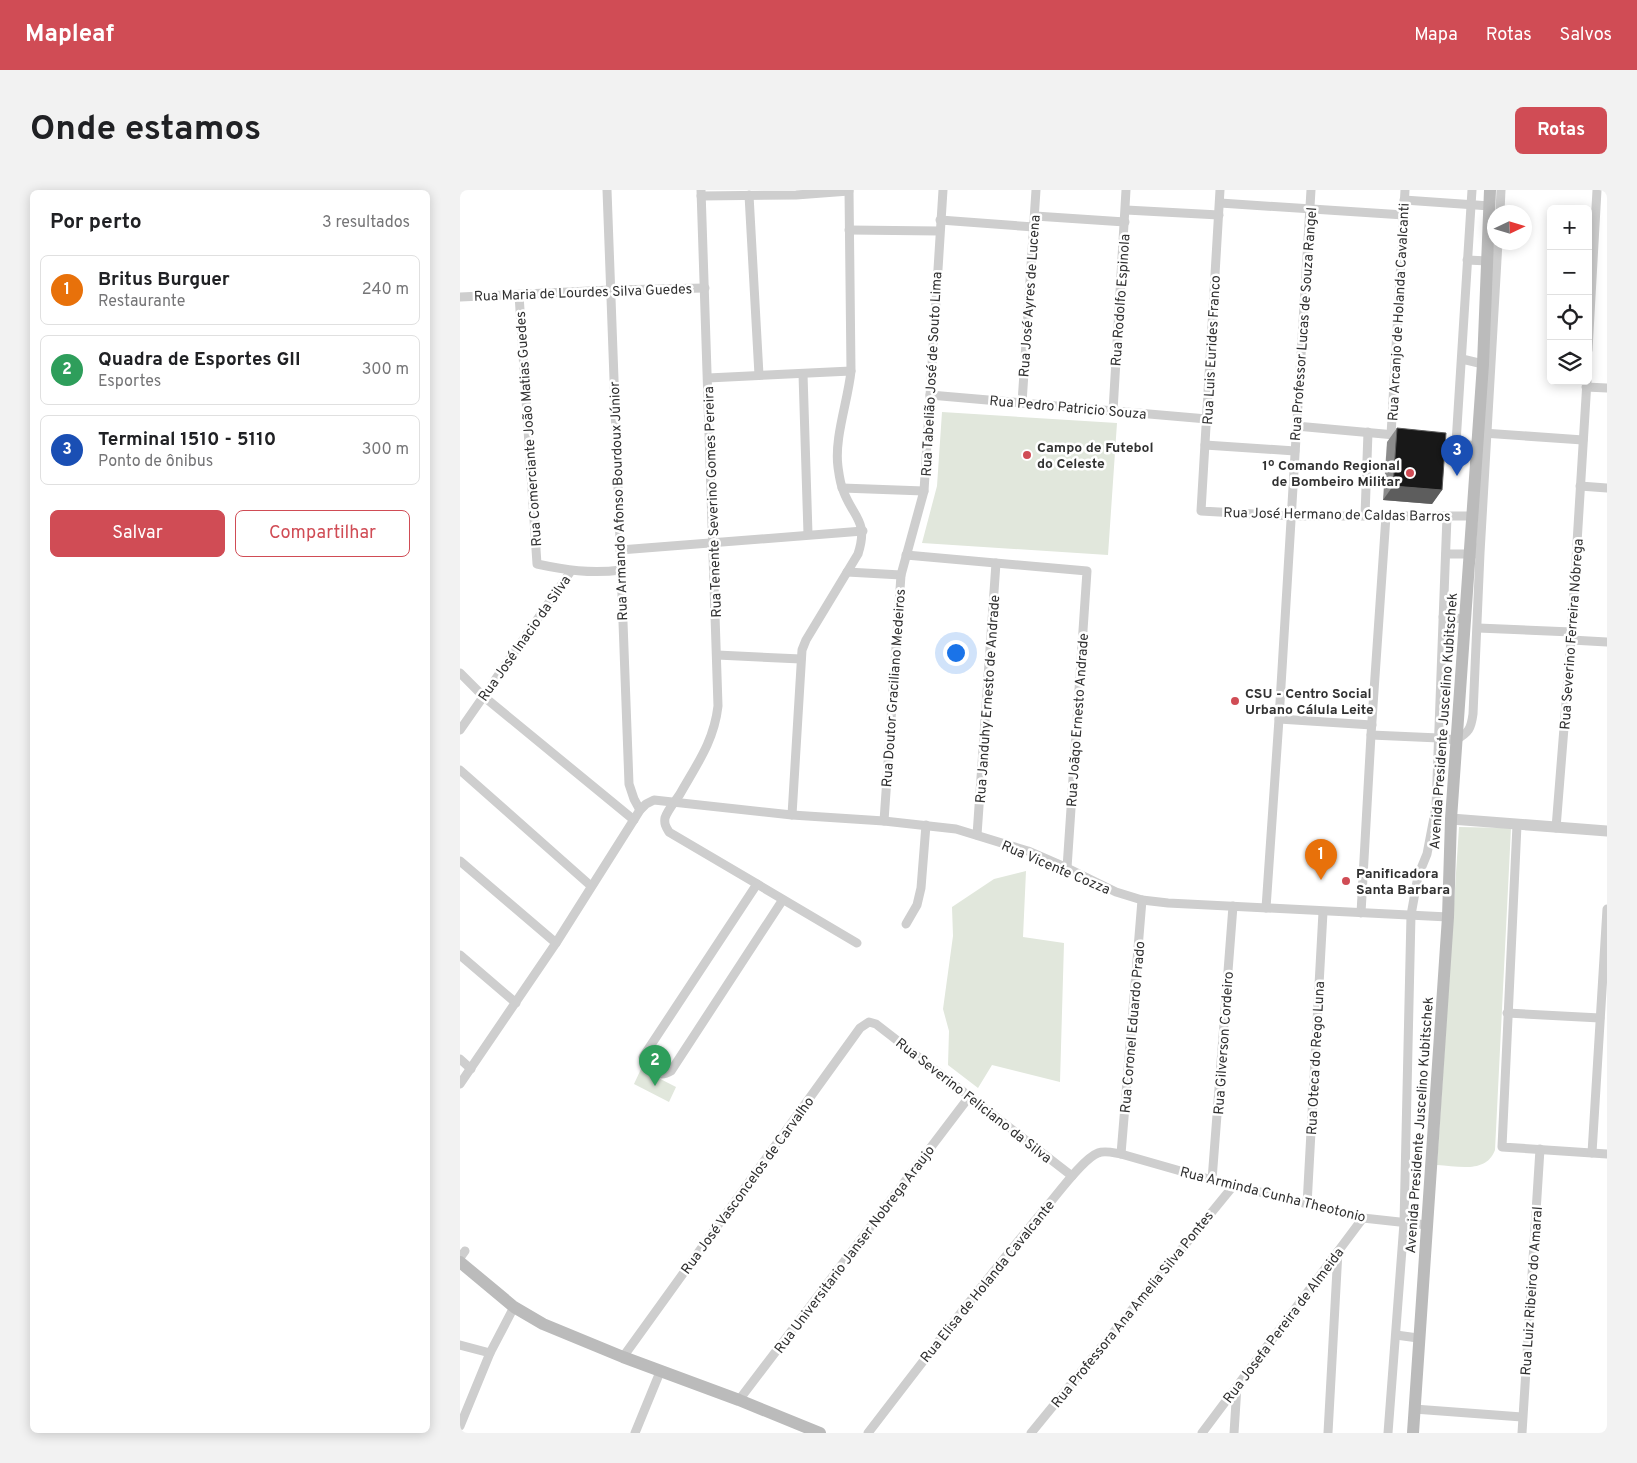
<!DOCTYPE html>
<html lang="pt">
<meta charset="utf-8">
<style>
body{margin:0;font-family:Overpass,sans-serif;background:#f2f2f2;color:#202124}
.controls{position:absolute;right:15px;top:15px;display:grid;overflow:hidden;border-radius:8px;box-shadow:0 2px 12px #0003}
.controls button{width:45px;height:45px;display:grid;place-items:center;padding:0;border:0;border-bottom:1px solid #e0e0e0;background:#fff;color:#202124;font:25px sans-serif}
.compass{position:absolute;left:1027px;top:15px;width:45px;height:45px;border-radius:50%;background:#fff;box-shadow:0 2px 12px #0003;rotate:86deg}
.you{position:absolute;left:495px;top:462px;width:18px;height:18px;margin:-12px;border:4px solid #fff;border-radius:50%;background:#1a73e8;box-shadow:0 0 0 8px #1a73e833}
.badge{display:grid;place-items:center;width:32px;height:32px;border-radius:50%;background:#d04c55;color:#fff;font-size:16px;font-weight:700}
.pin{position:absolute;translate:-50% -41px;filter:drop-shadow(0 1px 2px #0008)}
.pin::after{content:'';position:absolute;top:26px;width:18px;height:15px;background:inherit;clip-path:polygon(0 0,100% 0,50% 100%)}
.list{margin:0;padding:0;list-style:none}
h2{display:flex;justify-content:space-between;align-items:center;height:65px;margin:0;padding:0 20px;font-size:21px}
h2 small{font-size:16px;font-weight:400;color:#757577}
.list li{display:grid;grid-template-columns:32px 1fr auto;gap:15px;align-items:center;box-sizing:border-box;height:70px;margin:0 10px 10px;padding:0 10px;border:1px solid #e0e0e0;border-radius:8px}
.list b{display:block;font-size:19px;white-space:nowrap}
.list p{margin:0;font-size:16px;white-space:nowrap;color:#757577}
.list em{font-size:16px;font-style:normal;color:#757577}
.actions{display:flex;gap:10px;padding:15px 20px}
.actions a{flex:1;padding:11px 0;border:1px solid #d04c55;border-radius:8px;text-align:center;font-size:18px;color:#d04c55}
.actions .main{background:#d04c55;color:#fff}
.icon{flex:none;width:28px;height:28px;fill:none;stroke:currentColor;stroke-width:2;stroke-linecap:round;stroke-linejoin:round}
.map{position:relative;flex:none;width:1147px;height:1243px;overflow:hidden;border-radius:8px}
header{display:flex;align-items:center;gap:30px;box-sizing:border-box;height:70px;padding:0 25px;background:#d04c55;color:#fff}
header strong{font-size:24px}
nav{display:flex;gap:28px;margin-inline-start:auto;font-size:18px}
.intro{display:flex;align-items:center;justify-content:space-between;box-sizing:border-box;height:120px;padding:0 30px}
h1{margin:0;font-size:35px}
.button{padding:12px 22px;border-radius:8px;background:#d04c55;color:#fff;font-size:18px;font-weight:700}
main{display:flex;gap:30px;padding:0 30px}
aside{flex:1;background:#fff;border-radius:8px;box-shadow:0 2px 12px #0003}
.map>svg:first-child{display:block}
.green{fill:#e1e7dc}
.lines{fill:none;stroke-linecap:round;stroke-linejoin:round}
.minor{stroke:#cecece;stroke-width:9}
.tertiary{stroke:#cecece;stroke-width:11}
.secondary{stroke:#bbb;stroke-width:12}
.wall{fill:#8c8c8c}
.shaded-wall{fill:#5d5d5d}
.building{fill:#181818;stroke:#5d5d5d}
.poi-dot{fill:#d04c55;stroke:#fff;stroke-width:2}
.labels{text-anchor:middle;stroke-width:5;stroke-linejoin:round;paint-order:stroke}
.street-label{font-size:14px;fill:#313131;stroke:#fff}
.poi-label{font-size:14px;font-weight:bold;fill:#313131;stroke:#fff;text-anchor:start}
</style>
<header>
<strong>Mapleaf</strong>
<nav><a>Mapa</a><a>Rotas</a><a>Salvos</a></nav>
</header>
<div class="intro"><h1>Onde estamos</h1><a class="button">Rotas</a></div>
<main>
<aside>
<h2>Por perto<small>3 resultados</small></h2>
<ul class="list">
<li><span class="badge" style="background:#e8710a">1</span><div><b>Britus Burguer</b><p>Restaurante</p></div><em>240 m</em></li>
<li><span class="badge" style="background:#2e9e5b">2</span><div><b>Quadra de Esportes GII</b><p>Esportes</p></div><em>300 m</em></li>
<li><span class="badge" style="background:#1a4fb4">3</span><div><b>Terminal 1510 - 5110</b><p>Ponto de ônibus</p></div><em>300 m</em></li>
</ul>
<div class="actions"><a class="main">Salvar</a><a>Compartilhar</a></div>
</aside>
<div class="map">
<svg width="1147" height="1243" viewBox="0 0 1147 1243">
<rect width="100%" height="100%" fill="#fff"/>
<g class="green">
<path d="M482,222L657,233L648,365L462,353L477,296Z"/>
<path d="M999,637L1051,638L1035,960C1026,984 998,976 977,975Z"/>
<path d="M566,681L563,747L604,753L600,892L532,875L518,898L488,875L489,841L483,819L493,746L492,717L534,689Z"/>
<path d="M181,879L216,897L209,912L174,894Z"/>
</g>
<g class="lines">
<g class="minor">
<path d="M147,0L169,594L174,609L180,620"/>
<path d="M241,0L258,516C254,551 237,574 220,604C215,612 208,619 205,628C204,634 206,637 209,642L397,753"/>
<path d="M760,0L741,321L831,326H1012"/>
<path d="M1012,0L996,253L1016,256"/>
<path d="M289,5L299,185"/>
<path d="M241,6L336,5L389,1"/>
<path d="M944,10L1030,16"/>
<path d="M760,13L944,25"/>
<path d="M666,20L759,25"/>
<path d="M1040,22L1041,0"/>
<path d="M575,26L665,32"/>
<path d="M480,30L574,37"/>
<path d="M389,40L479,41"/>
<path d="M1007,70L1028,71"/>
<path d="M59,105L77,374C105,380 131,384 161,380"/>
<path d="M0,107L151,100L245,98"/>
<path d="M1128,160L1137,0"/>
<path d="M1002,169L1023,174"/>
<path d="M343,184L348,344"/>
<path d="M248,188L391,181"/>
<path d="M1126,197L1147,198"/>
<path d="M470,205L747,229"/>
<path d="M562,213L576,0"/>
<path d="M653,221L666,0"/>
<path d="M836,236L935,245"/>
<path d="M1023,243L1123,250"/>
<path d="M931,245L945,0"/>
<path d="M745,255L835,261"/>
<path d="M1120,296L1147,298"/>
<path d="M382,298L464,301"/>
<path d="M905,326L908,242"/>
<path d="M160,360L403,341"/>
<path d="M986,364H1015"/>
<path d="M446,365L627,381L607,678"/>
<path d="M387,382L441,385"/>
<path d="M983,427L1005,429"/>
<path d="M1018,438L1112,442"/>
<path d="M1111,450L1147,452"/>
<path d="M257,465L341,469"/>
<path d="M0,483L23,506L174,630"/>
<path d="M819,529L912,535"/>
<path d="M0,540L111,381"/>
<path d="M911,545L979,548L996,550C1009,542 1011,539 1013,524L1020,363L1038,52"/>
<path d="M0,580L131,696"/>
<path d="M332,625L342,460L346,450L398,364C409,330 393,328 383,300C380,293 379,284 378,277C374,248 388,211 391,181L389,0"/>
<path d="M424,631L441,385L464,301L483,0"/>
<path d="M1057,635L1042,957L1147,964"/>
<path d="M1096,638L1111,450L1127,191"/>
<path d="M517,645L536,373"/>
<path d="M0,671L96,753"/>
<path d="M297,694L183,867C184,881 200,888 211,881L322,711"/>
<path d="M806,718L819,529L851,0"/>
<path d="M901,723L911,545L926,326"/>
<path d="M446,734L457,715L461,698L466,635"/>
<path d="M0,765L56,813"/>
<path d="M1047,823L1140,828"/>
<path d="M0,869L11,879"/>
<path d="M0,894L96,753L180,620L186,614L194,610L332,625L424,631L496,639L568,661L607,678L656,702L682,710L708,713L988,727"/>
<path d="M1132,963L1147,719"/>
<path d="M661,964L682,710"/>
<path d="M752,990L773,716"/>
<path d="M847,1015L863,722"/>
<path d="M0,1068L5,1061"/>
<path d="M936,1145L958,1148"/>
<path d="M0,1155L30,1163"/>
<path d="M163,1167L400,838L409,832L416,834L612,986"/>
<path d="M279,1210L509,907"/>
<path d="M954,1219L1062,1227"/>
<path d="M0,1236L30,1163L54,1117"/>
<path d="M175,1243L200,1182"/>
<path d="M408,1243C467,1166 526,1089 589,1014C599,1002 624,968 638,963C645,960 654,963 661,964L752,990L903,1028L967,1035"/>
<path d="M571,1243L774,995"/>
<path d="M742,1243L903,1028"/>
<path d="M774,1243L777,1196"/>
<path d="M868,1243L878,1061"/>
<path d="M928,1243L944,1033L951,725L958,686L967,664L976,617L987,326"/>
<path d="M1062,1243L1080,959"/>
</g>
<path class="tertiary" d="M991,629L1147,641"/>
<g class="secondary">
<path d="M0,1072L54,1117L83,1134L163,1167L279,1210L360,1243"/>
<path d="M953,1243L988,727L991,629L1023,174L1030,0"/>
</g>
</g>
<path class="wall" d="M937,238L982,300L972,314L923,310L927,252Z"/>
<path class="shaded-wall" d="M933,296L982,300L972,314L923,310Z"/>
<path class="building" d="M937,238L986,243L982,300L933,296Z"/>
<g class="poi-dot">
<circle cx="567" cy="265" r="5"/>
<circle cx="950" cy="283" r="5"/>
<circle cx="775" cy="511" r="5"/>
<circle cx="886" cy="691" r="5"/>
</g>
<g class="labels">
<g class="street-label">
<text transform="translate(123 102) rotate(-2)" y="5">Rua Maria de Lourdes Silva Guedes</text>
<text transform="translate(569 106) rotate(-86)" y="5">Rua José Ayres de Lucena</text>
<text transform="translate(660 110) rotate(-86)" y="5">Rua Rodolfo Espinola</text>
<text transform="translate(938 122) rotate(-87)" y="5">Rua Arcanjo de Holanda Cavalcanti</text>
<text transform="translate(843 134) rotate(-86)" y="5">Rua Professor Lucas de Souza Rangel</text>
<text transform="translate(751 160) rotate(-87)" y="5">Rua Luis Eurides Franco</text>
<text transform="translate(471 184) rotate(-87)" y="5">Rua Tabelião José de Souto Lima</text>
<text transform="translate(608 217) rotate(5)" y="5">Rua Pedro Patricio Souza</text>
<text transform="translate(68 239) rotate(-94)" y="5">Rua Comerciante João Matias Guedes</text>
<text transform="translate(158 311) rotate(-92)" y="5">Rua Armando Afonso Bourdoux Júnior</text>
<text transform="translate(252 312) rotate(-92)" y="5">Rua Tenente Severino Gomes Pereira</text>
<text transform="translate(877 324) rotate(1)" y="5">Rua José Hermano de Caldas Barros</text>
<text transform="translate(1111 444) rotate(-86)" y="5">Rua Severino Ferreira Nóbrega</text>
<text transform="translate(64 448) rotate(-55)" y="5">Rua José Inacio da Silva</text>
<text transform="translate(433 498) rotate(-86)" y="5">Rua Doutor Graciliano Medeiros</text>
<text transform="translate(527 509) rotate(-86)" y="5">Rua Janduhy Ernesto de Andrade</text>
<text transform="translate(617 530) rotate(-86)" y="5">Rua Joãqo Ernesto Andrade</text>
<text transform="translate(983 531) rotate(-86)" y="5">Avenida Presidente Juscelino Kubitschek</text>
<text transform="translate(596 677) rotate(23)" y="5">Rua Vicente Cozza</text>
<text transform="translate(672 837) rotate(-85)" y="5">Rua Coronel Eduardo Prado</text>
<text transform="translate(763 853) rotate(-86)" y="5">Rua Gilverson Cordeiro</text>
<text transform="translate(855 868) rotate(-87)" y="5">Rua Oteca do Rego Luna</text>
<text transform="translate(514 910) rotate(38)" y="5">Rua Severino Feliciano da Silva</text>
<text transform="translate(959 935) rotate(-86)" y="5">Avenida Presidente Juscelino Kubitschek</text>
<text transform="translate(287 995) rotate(-54)" y="5">Rua José Vasconcelos de Carvalho</text>
<text transform="translate(813 1004) rotate(14)" y="5">Rua Arminda Cunha Theotonio</text>
<text transform="translate(394 1059) rotate(-53)" y="5">Rua Universitario Janser Nobrega Araujo</text>
<text transform="translate(527 1091) rotate(-51)" y="5">Rua Elisa de Holanda Cavalcante</text>
<text transform="translate(1071 1101) rotate(-86)" y="5">Rua Luiz Ribeiro do Amaral</text>
<text transform="translate(672 1119) rotate(-51)" y="5">Rua Professora Ana Amelia Silva Pontes</text>
<text transform="translate(823 1135) rotate(-53)" y="5">Rua Josefa Pereira de Almeida</text>
</g>
<g class="poi-label">
<text x="577" y="262">Campo de Futebol<tspan x="577" dy="16">do Celeste</tspan></text>
<text x="940" y="280" text-anchor="end">1º Comando Regional<tspan x="940" dy="16">de Bombeiro Militar</tspan></text>
<text x="785" y="508">CSU - Centro Social<tspan x="785" dy="16">Urbano Cálula Leite</tspan></text>
<text x="896" y="688">Panificadora<tspan x="896" dy="16">Santa Barbara</tspan></text>
</g>
</g>
</svg>
<div class="controls">
<button>+</button>
<button>−</button>
<button><svg class="icon" aria-label="locate" viewBox="0 0 24 24"><circle cx="12" cy="12" r="6"/><path d="M12 2v4M12 18v4M2 12h4M18 12h4"/></svg></button>
<button><svg class="icon" aria-label="layers" viewBox="0 0 24 24"><path d="M12 4l9 5-9 5-9-5zM3 14l9 5 9-5"/></svg></button>
</div>
<svg class="compass" viewBox="-18 -18 36 36"><path d="M0-13l5 13h-10z" fill="#e53935"/><path d="M0 13l5-13h-10z" fill="#757577"/></svg>
<div class="you"></div>
<div class="pin badge" style="left:861px;top:690px;background:#e8710a">1</div>
<div class="pin badge" style="left:195px;top:896px;background:#2e9e5b">2</div>
<div class="pin badge" style="left:997px;top:286px;background:#1a4fb4">3</div>
</div>
</main>
